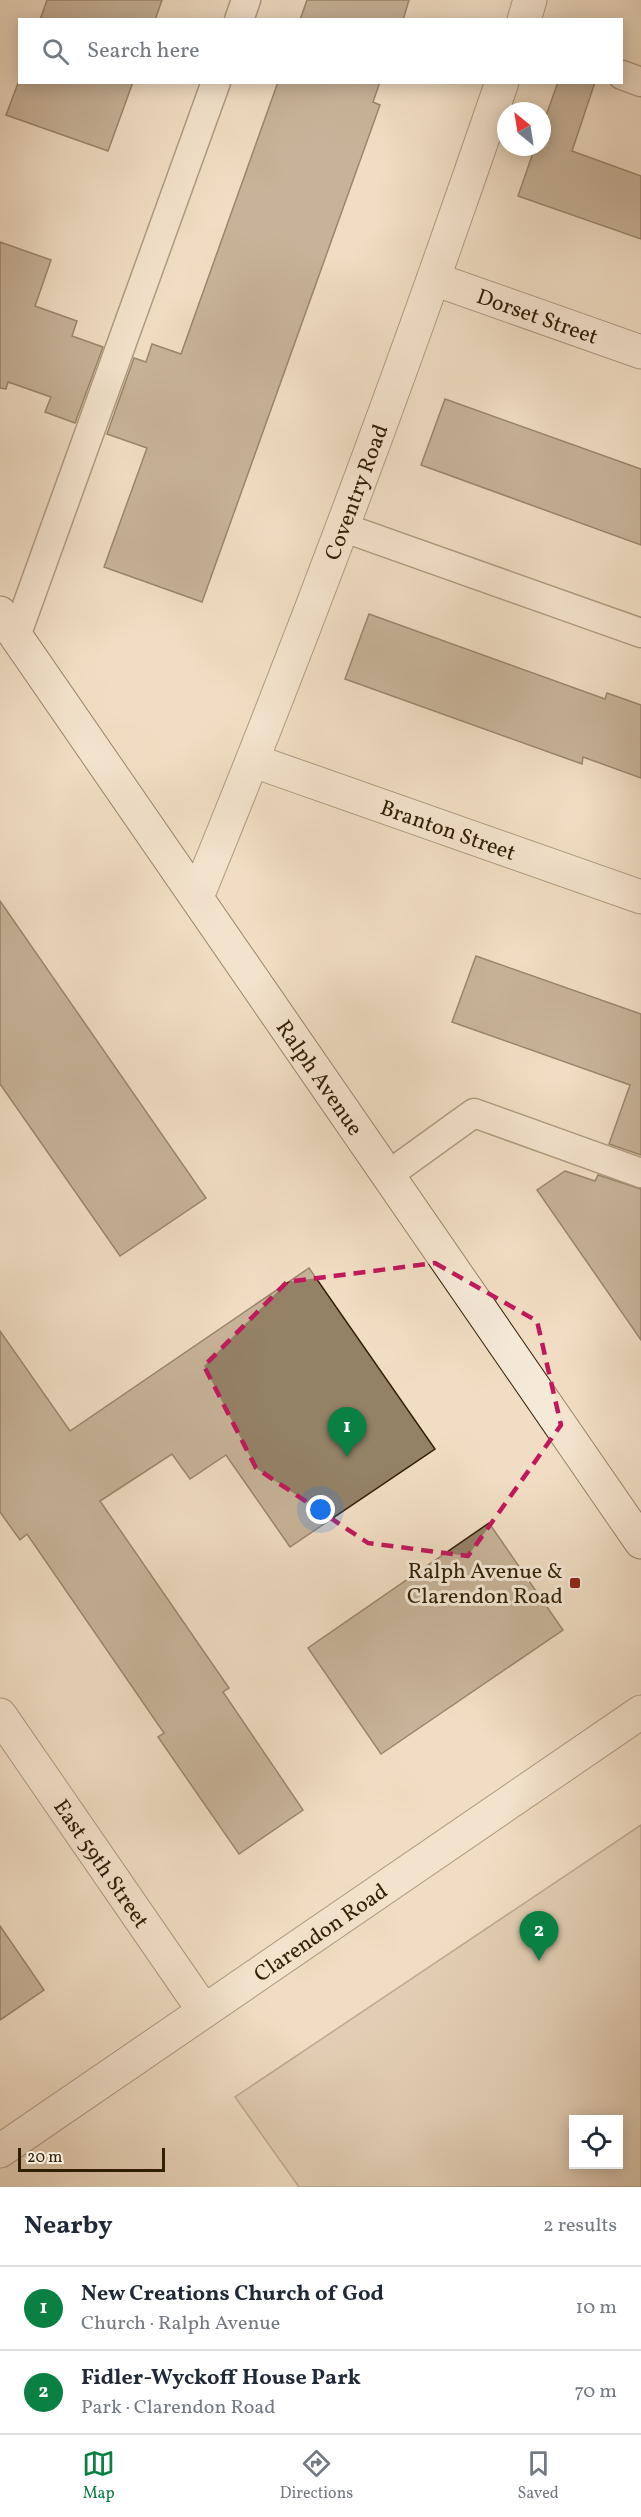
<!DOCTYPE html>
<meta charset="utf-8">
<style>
body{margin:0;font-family:Vollkorn,serif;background:#f6f6f7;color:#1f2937}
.controls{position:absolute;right:18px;bottom:18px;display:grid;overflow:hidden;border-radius:0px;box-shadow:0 3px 15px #0003}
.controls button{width:54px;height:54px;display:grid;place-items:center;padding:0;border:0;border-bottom:2px solid #e0e1e3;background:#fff;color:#1f2937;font:30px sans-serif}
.compass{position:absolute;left:497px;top:102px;width:54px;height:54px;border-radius:50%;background:#fff;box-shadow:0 3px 15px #0003;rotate:330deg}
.scale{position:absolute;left:18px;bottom:15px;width:147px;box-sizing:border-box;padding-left:6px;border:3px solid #311f03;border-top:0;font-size:16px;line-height:21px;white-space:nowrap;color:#311f03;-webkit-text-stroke:4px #f5e9d8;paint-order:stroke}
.you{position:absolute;left:321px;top:1510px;width:21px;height:21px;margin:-15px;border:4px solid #fff;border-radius:50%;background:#1a73e8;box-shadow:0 0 0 9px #1a73e833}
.badge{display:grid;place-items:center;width:39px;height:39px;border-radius:50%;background:#0b8043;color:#fff;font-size:20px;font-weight:700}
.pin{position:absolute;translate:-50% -50px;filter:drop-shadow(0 2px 3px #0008)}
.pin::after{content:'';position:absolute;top:32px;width:21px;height:18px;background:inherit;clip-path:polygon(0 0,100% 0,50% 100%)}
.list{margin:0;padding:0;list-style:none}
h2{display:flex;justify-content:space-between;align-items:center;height:78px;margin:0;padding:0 24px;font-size:26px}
h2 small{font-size:20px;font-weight:400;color:#747a83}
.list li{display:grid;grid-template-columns:39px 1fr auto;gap:18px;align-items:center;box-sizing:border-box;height:84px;padding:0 24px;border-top:2px solid #e0e1e3}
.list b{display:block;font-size:22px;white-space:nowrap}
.list p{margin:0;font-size:20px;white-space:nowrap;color:#747a83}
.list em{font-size:20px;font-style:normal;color:#747a83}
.icon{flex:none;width:33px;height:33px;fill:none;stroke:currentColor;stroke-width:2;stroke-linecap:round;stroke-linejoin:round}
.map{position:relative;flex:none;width:641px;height:2187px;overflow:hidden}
.search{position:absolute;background:#fff;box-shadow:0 3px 15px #0003;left:18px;right:18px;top:18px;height:66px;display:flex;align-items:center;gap:15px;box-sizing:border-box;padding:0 21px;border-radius:0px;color:#747a83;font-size:22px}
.sheet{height:246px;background:#fff}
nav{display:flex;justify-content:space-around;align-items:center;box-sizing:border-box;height:84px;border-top:2px solid #e0e1e3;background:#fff;font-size:16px;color:#747a83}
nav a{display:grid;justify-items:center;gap:3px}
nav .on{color:#0b8043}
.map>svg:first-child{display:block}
.green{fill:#d0bda2;stroke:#806e52;stroke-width:1.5;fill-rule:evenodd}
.building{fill:#948267;stroke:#311f03;stroke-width:1.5}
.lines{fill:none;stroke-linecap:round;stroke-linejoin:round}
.service-casing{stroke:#614e33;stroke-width:31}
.minor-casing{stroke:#614e33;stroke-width:35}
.secondary-casing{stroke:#311f03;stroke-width:35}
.service{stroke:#f5e9d8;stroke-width:28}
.minor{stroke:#f5e9d8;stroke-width:33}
.secondary{stroke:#f5e9d8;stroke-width:33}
.marked{fill:none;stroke:#c2185b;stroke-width:4.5;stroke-dasharray:12 8;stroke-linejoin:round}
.poi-dot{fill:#8f2418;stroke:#f5e9d8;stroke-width:2}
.labels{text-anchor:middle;stroke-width:6;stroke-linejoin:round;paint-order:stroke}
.street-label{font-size:22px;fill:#311f03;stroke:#f5e9d8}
.poi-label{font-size:22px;fill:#311f03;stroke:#f5e9d8;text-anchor:end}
</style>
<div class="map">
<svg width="641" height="2187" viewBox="0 0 641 2187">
<rect width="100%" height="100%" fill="#f0ddc3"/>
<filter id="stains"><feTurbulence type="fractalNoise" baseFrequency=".00333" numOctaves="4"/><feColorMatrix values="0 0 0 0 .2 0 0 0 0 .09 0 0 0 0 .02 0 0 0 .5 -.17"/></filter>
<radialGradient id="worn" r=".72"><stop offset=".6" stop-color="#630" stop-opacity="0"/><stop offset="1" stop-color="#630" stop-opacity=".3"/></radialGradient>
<path class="green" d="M641,1825V2187H299L235,2097ZM574,2120H618V2164H574Z"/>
<g class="building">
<path d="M47,0H162L155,20H40Z"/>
<path d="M307,0H409L403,20H300Z"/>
<path d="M20,78V82H133L108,151L6,115Z"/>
<path d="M278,82H380L373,102L380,105L202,602L104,567L147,448L107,434L134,358L146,362L152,344L181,354Z"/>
<path d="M558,82H595L572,151L641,176V239L518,196L535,147H542V127Z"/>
<path d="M0,242L51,260L35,306L77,321L72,336L103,347L75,423L45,412L51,397L8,382L6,389L0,388Z"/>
<path d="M445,399L641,469V545L421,465Z"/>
<path d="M369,614L605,699L607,693L641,705V778L583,757L582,764L345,679Z"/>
<path d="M0,901L206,1198L120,1256L0,1084Z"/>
<path d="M476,956L641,1014V1155L609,1144L630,1085L452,1022Z"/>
<path d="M565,1171L595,1181L598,1175L641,1189V1340L537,1190Z"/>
<path d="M309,1268L435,1449L290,1547L226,1455L190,1479L172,1454L100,1501L229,1688L223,1692L303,1810L239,1854L158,1737L164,1733L27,1534L20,1540L0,1512V1331L70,1431Z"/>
<path d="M489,1523L563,1630L381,1754L308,1648Z"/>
<path d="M0,1926L44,1990L0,2020Z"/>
</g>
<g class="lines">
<defs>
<g id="service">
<path d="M239,20L246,0"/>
<path d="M622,75L641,82"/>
<path d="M342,527L641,633"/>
<path d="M16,636L216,82"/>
<path d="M388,1175L474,1113L641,1173"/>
</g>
<g id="minor">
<path d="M524,20L530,0"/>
<path id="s1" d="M434,279L641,352"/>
<path id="s2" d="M254,761L641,897"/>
<path id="s3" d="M197,897C307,629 408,357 502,82"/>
<path id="s4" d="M0,1715L204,2011"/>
<path id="s5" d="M0,2151L641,1712"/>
</g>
<g id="secondary">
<path id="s6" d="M0,613L641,1542"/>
</g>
</defs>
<use href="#service" class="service-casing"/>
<use href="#minor" class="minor-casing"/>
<use href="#secondary" class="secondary-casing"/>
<use href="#service" class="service"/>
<use href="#minor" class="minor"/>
<use href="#secondary" class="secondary"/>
</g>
<path d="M0 0H641V2187H0ZM435,1263L537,1321L561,1425L468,1556L368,1543L256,1468L204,1366L287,1282Z" fill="#f0ddc3" fill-opacity=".55" fill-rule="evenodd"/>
<path class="marked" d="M435,1263L537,1321L561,1425L468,1556L368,1543L256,1468L204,1366L287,1282Z"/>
<rect class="poi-dot" x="569" y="1577" width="12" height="12" rx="3"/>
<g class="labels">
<g class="street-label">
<text dy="8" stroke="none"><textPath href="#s1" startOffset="110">Dorset Street</textPath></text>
<text dy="8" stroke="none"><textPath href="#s3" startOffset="435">Coventry Road</textPath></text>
<text dy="8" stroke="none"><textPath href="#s2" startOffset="206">Branton Street</textPath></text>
<text dy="8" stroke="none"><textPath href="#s6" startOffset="564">Ralph Avenue</textPath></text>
<text dy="8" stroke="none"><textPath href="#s4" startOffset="180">East 59th Street</textPath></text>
<text dy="8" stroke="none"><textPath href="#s5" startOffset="388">Clarendon Road</textPath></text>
</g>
<g class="poi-label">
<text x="563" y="1578">Ralph Avenue &amp;<tspan x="563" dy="25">Clarendon Road</tspan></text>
</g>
</g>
<rect width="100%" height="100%" filter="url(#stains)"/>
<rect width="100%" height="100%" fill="url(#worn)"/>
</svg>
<div class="controls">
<button><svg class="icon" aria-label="locate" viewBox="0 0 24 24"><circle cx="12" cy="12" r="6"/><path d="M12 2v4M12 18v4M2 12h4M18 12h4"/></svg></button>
</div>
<svg class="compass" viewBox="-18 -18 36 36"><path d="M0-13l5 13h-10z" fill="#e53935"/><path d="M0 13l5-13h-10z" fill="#747a83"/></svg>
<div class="scale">20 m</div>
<div class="you"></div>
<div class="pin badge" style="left:347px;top:1457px">1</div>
<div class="pin badge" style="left:539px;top:1961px">2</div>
<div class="search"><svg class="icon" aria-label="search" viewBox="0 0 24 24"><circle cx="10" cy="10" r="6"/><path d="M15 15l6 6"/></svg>Search here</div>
</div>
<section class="sheet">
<h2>Nearby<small>2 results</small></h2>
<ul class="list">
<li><span class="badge">1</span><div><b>New Creations Church of God</b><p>Church · Ralph Avenue</p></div><em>10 m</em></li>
<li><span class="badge">2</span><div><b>Fidler-Wyckoff House Park</b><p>Park · Clarendon Road</p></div><em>70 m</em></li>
</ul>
</section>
<nav>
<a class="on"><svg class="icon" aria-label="map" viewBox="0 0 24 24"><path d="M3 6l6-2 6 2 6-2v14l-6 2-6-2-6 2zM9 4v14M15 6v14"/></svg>Map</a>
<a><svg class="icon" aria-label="directions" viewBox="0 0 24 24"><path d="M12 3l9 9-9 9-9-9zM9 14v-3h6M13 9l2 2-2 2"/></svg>Directions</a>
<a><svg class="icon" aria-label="saved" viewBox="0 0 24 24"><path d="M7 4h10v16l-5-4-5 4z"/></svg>Saved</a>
</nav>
